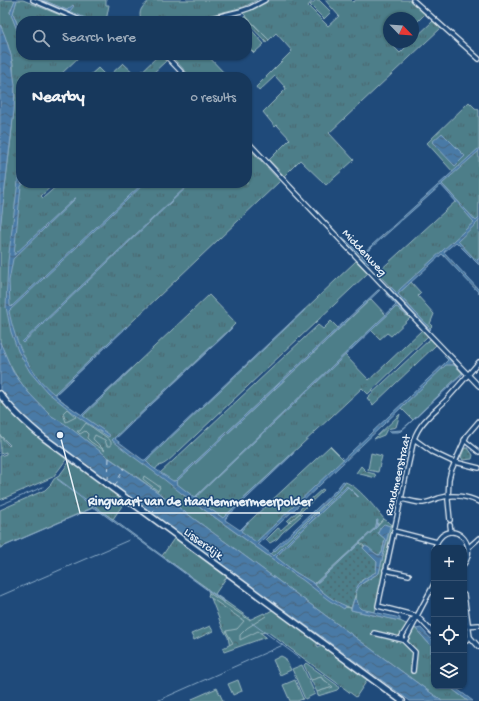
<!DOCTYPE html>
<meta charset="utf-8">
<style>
body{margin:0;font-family:"Gochi Hand",sans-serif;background:#203f62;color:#f1f3f6}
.controls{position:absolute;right:12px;bottom:12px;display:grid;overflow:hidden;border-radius:8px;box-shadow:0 1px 3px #0004}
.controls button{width:36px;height:36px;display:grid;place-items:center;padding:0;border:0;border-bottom:1px solid #365272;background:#17385c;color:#f1f3f6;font:20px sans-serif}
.compass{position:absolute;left:383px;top:12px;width:36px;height:36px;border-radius:50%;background:#17385c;box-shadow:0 1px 3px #0004;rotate:115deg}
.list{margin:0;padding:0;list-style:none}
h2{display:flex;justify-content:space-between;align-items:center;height:52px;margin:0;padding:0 16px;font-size:17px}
h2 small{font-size:13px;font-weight:400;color:#9eacbb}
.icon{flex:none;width:22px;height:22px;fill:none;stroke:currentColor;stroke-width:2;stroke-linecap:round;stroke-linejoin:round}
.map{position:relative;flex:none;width:479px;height:701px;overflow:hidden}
.search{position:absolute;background:#17385c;box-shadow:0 1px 3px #0004;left:16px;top:16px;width:236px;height:44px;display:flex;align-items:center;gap:10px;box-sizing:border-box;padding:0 14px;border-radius:16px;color:#9eacbb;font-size:15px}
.panel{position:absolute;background:#17385c;box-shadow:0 1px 3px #0004;left:16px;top:72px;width:236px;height:116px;border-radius:16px}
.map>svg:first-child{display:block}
.grass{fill:url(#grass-tufts);stroke:#9bb8c0}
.forest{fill:url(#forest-crowns);stroke:#9bb8c0}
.park{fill:url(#park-dots);stroke:#9bb8c0}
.garden{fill:#4e7e89;stroke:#9bb8c0}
.water{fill:url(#water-waves);stroke:#89aac7}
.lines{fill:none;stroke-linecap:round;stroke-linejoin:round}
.stream{stroke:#89aac7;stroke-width:1}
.ferry{stroke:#d0dfec;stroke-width:1;stroke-dasharray:5 4;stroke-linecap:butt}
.street-casing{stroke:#e8f1f8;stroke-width:6}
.secondary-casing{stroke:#e8f1f8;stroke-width:8}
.street{stroke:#1f4a7a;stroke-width:3.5}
.secondary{stroke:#1f4a7a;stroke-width:5}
.labels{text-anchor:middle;stroke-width:3;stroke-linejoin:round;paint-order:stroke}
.street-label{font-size:12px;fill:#e8f1f8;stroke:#1f4a7a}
.leader{fill:none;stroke:#e8f1f8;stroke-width:1.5}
.callout-dot{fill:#e8f1f8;stroke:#1f4a7a;stroke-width:1.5}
.callout-label{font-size:13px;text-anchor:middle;font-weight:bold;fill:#e8f1f8;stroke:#1f4a7a;stroke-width:3;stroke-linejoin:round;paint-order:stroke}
</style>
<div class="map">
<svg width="479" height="701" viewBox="0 0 479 701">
<defs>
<pattern id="grass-tufts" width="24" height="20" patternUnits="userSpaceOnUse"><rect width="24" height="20" fill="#4e7e89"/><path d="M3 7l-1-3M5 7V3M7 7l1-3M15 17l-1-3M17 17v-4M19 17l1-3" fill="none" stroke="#4a666d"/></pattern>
<pattern id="forest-crowns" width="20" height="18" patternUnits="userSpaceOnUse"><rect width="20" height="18" fill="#4e7e89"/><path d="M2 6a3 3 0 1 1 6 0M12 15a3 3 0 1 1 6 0" fill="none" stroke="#4a666d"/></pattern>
<pattern id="park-dots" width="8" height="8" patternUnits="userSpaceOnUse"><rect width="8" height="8" fill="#4e7e89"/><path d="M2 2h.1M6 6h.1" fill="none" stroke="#4a666d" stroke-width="1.8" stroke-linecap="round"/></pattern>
<pattern id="water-waves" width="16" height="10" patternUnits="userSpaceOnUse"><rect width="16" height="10" fill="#497aa6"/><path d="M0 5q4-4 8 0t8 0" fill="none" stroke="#48647d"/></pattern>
</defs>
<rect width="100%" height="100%" fill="#1f4a7a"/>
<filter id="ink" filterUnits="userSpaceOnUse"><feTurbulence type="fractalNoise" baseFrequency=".025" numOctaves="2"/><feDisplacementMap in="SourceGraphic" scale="8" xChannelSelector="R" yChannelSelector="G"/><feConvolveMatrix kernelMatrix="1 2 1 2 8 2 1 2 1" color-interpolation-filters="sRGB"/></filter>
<g filter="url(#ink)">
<g class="grass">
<path d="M0,0H15L10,12L21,39V55H81L58,77H21V183H55L41,196L43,198L60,183H247V146L280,181L55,395L81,416L209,295L236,323L232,327L231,329L114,440L144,462L356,261L368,273L179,451C173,456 166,465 158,466L155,470L159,474L318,325L323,329L331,321L338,328L175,481H173L181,493L292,573L299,577L344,608L346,607L351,608V610L400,621L416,629L431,646L430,671L434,676V686H448L468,701H442L137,477L102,453L50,415L49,413C26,393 11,372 0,343V227L11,138L15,97L13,64L8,45L0,24Z"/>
<path d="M17,0H23L75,21H21V34L13,13Z"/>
<path d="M43,0H106V5H109L106,21H94L85,18Z"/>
<path d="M150,0H257L244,7L186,21H141C138,10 142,7 150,0Z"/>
<path d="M269,0H313L308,6L328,26L339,16L325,0H351L353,2L356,0H410L425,14L413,26V18H389V42H395L392,45L400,53L411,42H413V40L433,21L441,28L329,133L354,160L326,185L300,160L284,176L269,160L290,139L277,125L275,127L263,112L286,89L285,87L275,76L259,91L256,87L292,51L276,33L269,40L243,13L253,9Z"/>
<path d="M159,55L166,61L151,75L152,77H108L123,63L137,76Z"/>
<path d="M170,55H207L228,77H191Z"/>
<path d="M98,68L107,77H88Z"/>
<path d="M469,102L475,108L479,110V218L476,221L442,184L453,172L427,143Z"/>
<path d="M456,201L474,222L397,294L377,273Z"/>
<path d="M479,219V258L476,261L456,240Z"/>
<path d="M411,282L421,293L418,296L434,314L430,324L432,326L430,328L398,294Z"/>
<path d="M399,304L410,317V318L391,336L387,333L380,339L371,330L396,307H397L408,317L398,305Z"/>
<path d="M422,330L428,336L368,394L362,388L223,518L196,499V497L345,355L369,380Z"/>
<path d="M430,339L436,345L373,405L367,398Z"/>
<path d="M450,359L462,373L413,420L400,407Z"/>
<path d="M0,397L67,458L60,468L53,477L0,500V456L6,454V452L0,454V436L9,446L10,445L0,435Z"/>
<path d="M330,446L344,460L256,543L239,531Z"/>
<path d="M70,461H72L126,500L113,519L94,507L0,548V510L45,490L51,484L54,479L59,476Z"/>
<path d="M345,482C357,485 376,509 384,519L377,526L378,524L377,520L376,526L375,528L314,584L295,572L275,557L293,539L348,487L358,497L347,486L274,556L271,554L326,503Z"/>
<path d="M391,524L394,525L375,612C371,611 364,611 360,608C358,606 357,602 355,599L357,589L360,585L379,573Z"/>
<path d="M175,537L228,575L215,594L253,621L274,609L317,641V646L319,647L324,646L368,679L356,697L268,632L260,633L230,648L228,637L223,629L207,588L162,556Z"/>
<path d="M320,677L334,687L317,692L311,680Z"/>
</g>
<g class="forest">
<path d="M245,16L269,40L266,43L265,41L243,18Z"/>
<path d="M67,409L76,417L66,422L63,413Z"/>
<path d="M400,414L396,427L387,429L384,435L374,439Z"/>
<path d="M86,423L109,439L111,442V446H107L105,440L95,435L93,439L105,451L91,442L87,438L88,434L85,431L80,434L77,431H80Z"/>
<path d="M361,466L367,472L375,474L376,478L356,473Z"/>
<path d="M144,476L160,487L158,491L143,479Z"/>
<path d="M322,489L324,490L289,523L287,521Z"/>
<path d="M384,519L391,524L390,526L386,525L378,533L385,539L382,553L379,555L375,554L368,547L362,580L355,592L356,593L351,608L346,607V605L315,585L377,527Z"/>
<path d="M209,593L242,615L249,620L264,613L266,616L247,628L240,635V640L258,631L266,637L224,652L223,648L233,643L226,631L237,629L244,621L208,596Z"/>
<path d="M210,626L213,631L194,640L191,634Z"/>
<path d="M306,663L337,685L339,688L337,690L318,696L317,692L333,687L321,677L311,680L304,665Z"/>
</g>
<g class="park">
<path d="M466,448H468L473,455L472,459L463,460L461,457L464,449Z"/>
<path d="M300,513L302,515L282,533L277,539L270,543L266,540L278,528L281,530Z"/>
<path d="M360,543L364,546L363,548L377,562L376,572L362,580L355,592L356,593L351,608L338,603L330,598L315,585Z"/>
</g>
<g class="garden">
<path d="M316,0H319L331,12L324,19L310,5Z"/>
<path d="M247,25L264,44L254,53L247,46Z"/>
<path d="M371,299L386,315L195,497H194L176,484L177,481Z"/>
<path d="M371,453L382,456L378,472L368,470Z"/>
<path d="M281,656L285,658L291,670L280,675L273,660Z"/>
<path d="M302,665L315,694L305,699L292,669Z"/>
<path d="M238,680L242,691L233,695L228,684Z"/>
<path d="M295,680L303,699L297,701H290L283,685Z"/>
<path d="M217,688L223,701H193L192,699Z"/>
</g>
<g class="water">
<path d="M15,0H17L13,13L21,34V40L10,12Z"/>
<path d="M41,0H43L67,10L73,5L74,6L70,11L85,18L94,21H91L84,19Z"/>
<path d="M0,24L5,36L11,55L15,85L14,111L0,230Z"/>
<path d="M442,133L465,156L455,166L432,142Z"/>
<path d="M479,148V151L442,184L475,220L476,221L479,218V221L458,241L475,259L477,260L479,258L478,261L479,265L456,242L444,252L479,290V293L442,254L398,294L431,329L430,330L390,289L391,287L397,293L400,289L474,222L441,185L362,256L369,263L367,265L342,238L343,237L361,255Z"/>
<path d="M21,157V183L22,184L25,183L21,186L14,255L75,198H76L13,259L9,281L10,306L11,307L143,183H145L9,311C15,343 29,373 54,394L126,326L127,327L56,394V396C64,403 73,409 82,415L131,369H132L83,416L110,435L109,437L81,419L47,392L30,372L18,351L11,332L6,307L8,261Z"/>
<path d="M190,183H191L23,343L22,342Z"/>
<path d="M378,290H380L177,481L176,483L194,497H195L396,305L386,294V293L409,317L397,307H396L196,497V499L223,518L294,452L293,454L226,518L225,520L240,530L248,522V523L241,531L256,542L446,362L448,360L444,356L446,355L458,368H457L454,365H446L258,544L274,556L314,516L347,486L359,497L348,487L293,539L276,557L295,572L315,584L375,528L376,526L377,520H378L377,527L315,585C324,594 334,601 346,606L344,609C340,606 335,604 330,601C317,592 306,581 292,573L181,493C159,474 134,459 112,440L231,328V329L115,439L143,460H145L305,309L304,311L146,461L152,467L173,481H175Z"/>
<path d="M0,342L13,372L28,392L50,415L65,424L109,458L163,496L442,701H410L161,520L52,440L22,416L14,408L0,390Z"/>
<path d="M462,373L463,374L401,431L398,432H389V431L401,430L413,420Z"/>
<path d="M406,445L408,446L392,516H391Z"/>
<path d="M57,479H58L225,602H224L95,508H93V507Z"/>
<path d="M343,481L345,482L337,492L274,552L273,551L275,548L336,490Z"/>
<path d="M384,524L390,526L379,573C371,578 358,583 356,593L355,592C358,581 367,577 376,572L377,562L363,548L365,546C370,547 373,553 379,555L382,553L385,539L378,533L380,528Z"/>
<path d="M355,599L357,600L359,607L361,609L400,618V621L351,610L354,599Z"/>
<path d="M421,628L434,642V676L430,671L431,646L416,629Z"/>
<path d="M448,686H453L473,701H468Z"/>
</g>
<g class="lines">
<g class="stream">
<path d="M0,505L43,487"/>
<path d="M0,548L93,508"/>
<path d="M0,596L129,540"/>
<path d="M252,623L300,658"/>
<path d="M157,701L283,645"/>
</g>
<g class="ferry">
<path d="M108,481L109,458"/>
<path d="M115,486L124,468"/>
<path d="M152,514L163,496"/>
</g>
<defs>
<g id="street">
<path d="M33,0L82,21"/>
<path d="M413,0L479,59"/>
<path d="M200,21L241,11L250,8L265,0"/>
<path d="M165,55L186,77"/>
<path d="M247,141L431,336L479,386"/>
<path d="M414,439L432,452L451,461L479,468"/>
<path d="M464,440L479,452"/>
<path d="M401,499C408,500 416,503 423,503C429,502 434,500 439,498C452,494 467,496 479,502"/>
<path d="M450,520L448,500L449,479L451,471L467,435L479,421"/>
<path d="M450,525L451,532"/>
<path d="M394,531L378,606L417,616L434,634"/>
<path d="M437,542C452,517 479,544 464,564"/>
<path d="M470,546L479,538"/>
<path d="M435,548L437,542L394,531L414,439C420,422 433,413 446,400C457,388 468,375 479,362"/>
<path d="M385,570L409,575"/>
<path d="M464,595L470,637L479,647"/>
<path d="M464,626L479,625"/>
<path d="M374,633L403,640L415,652L413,671"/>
<path d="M400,639L412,620L416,617"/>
<path d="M405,641L415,622L417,616L434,584"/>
<path d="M464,642L470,637"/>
</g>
<path id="secondary" d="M0,394C12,411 28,425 44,438L402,701"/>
</defs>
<use href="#street" class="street-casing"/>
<use href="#secondary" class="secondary-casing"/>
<use href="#street" class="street"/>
<use href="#secondary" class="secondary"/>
</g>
</g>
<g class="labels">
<g class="street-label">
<text transform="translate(365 252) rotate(47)" y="4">Middenweg</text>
<text transform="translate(397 475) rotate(-77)" y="4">Randmeerstraat</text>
<text transform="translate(204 543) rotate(36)" y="4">Lisserdijk</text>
</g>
</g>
<path class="leader" d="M60 435L80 513H320"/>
<circle class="callout-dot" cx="60" cy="435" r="4"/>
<g class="callout-label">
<text x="200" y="505">Ringvaart van de Haarlemmermeerpolder</text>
</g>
</svg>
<div class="controls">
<button>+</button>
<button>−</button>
<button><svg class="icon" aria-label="locate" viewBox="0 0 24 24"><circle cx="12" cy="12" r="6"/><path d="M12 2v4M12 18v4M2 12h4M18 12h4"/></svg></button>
<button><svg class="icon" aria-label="layers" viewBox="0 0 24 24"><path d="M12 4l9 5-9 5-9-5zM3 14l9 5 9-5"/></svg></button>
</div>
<svg class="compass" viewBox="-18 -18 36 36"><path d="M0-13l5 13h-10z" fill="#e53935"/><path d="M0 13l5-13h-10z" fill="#9eacbb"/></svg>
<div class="search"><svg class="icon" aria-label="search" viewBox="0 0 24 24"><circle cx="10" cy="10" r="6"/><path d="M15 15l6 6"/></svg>Search here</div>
<section class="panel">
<h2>Nearby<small>0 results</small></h2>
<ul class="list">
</ul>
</section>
</div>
